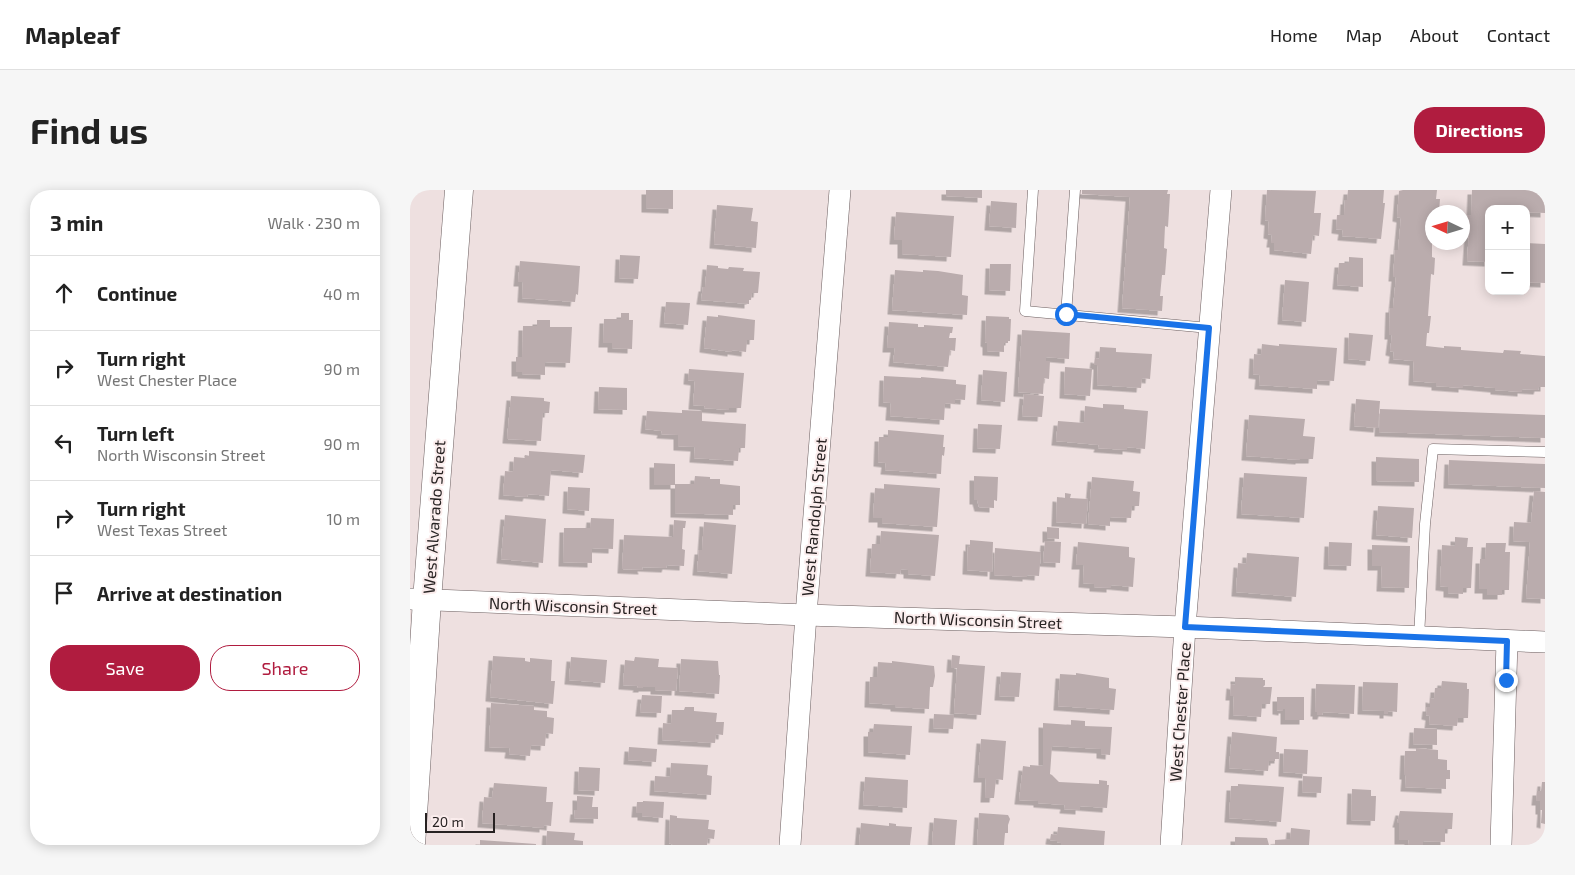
<!DOCTYPE html>
<meta charset="utf-8">
<style>
body{margin:0;font-family:"Exo 2",sans-serif;background:#f6f6f6;color:#222}
.controls{position:absolute;right:15px;top:15px;display:grid;overflow:hidden;border-radius:10px;box-shadow:0 2px 12px #0003}
.controls button{width:45px;height:45px;display:grid;place-items:center;padding:0;border:0;border-bottom:1px solid #e0e0e0;background:#fff;color:#222;font:25px sans-serif}
.compass{position:absolute;left:1015px;top:15px;width:45px;height:45px;border-radius:50%;background:#fff;box-shadow:0 2px 12px #0003;rotate:274deg}
.scale{position:absolute;left:15px;bottom:12px;width:70px;box-sizing:border-box;padding-left:5px;border:2px solid #272222;border-top:0;font-size:14px;line-height:18px;white-space:nowrap;color:#272222;-webkit-text-stroke:4px #fbeded;paint-order:stroke}
.stop{position:absolute;width:15px;height:15px;margin:-11px;border:4px solid #1a73e8;border-radius:50%;background:#fff}
.stop.end{background:#1a73e8;border-color:#fff;box-shadow:0 1px 5px #0008}
.list{margin:0;padding:0;list-style:none}
h2{display:flex;justify-content:space-between;align-items:center;height:65px;margin:0;padding:0 20px;font-size:21px}
h2 small{font-size:16px;font-weight:400;color:#767676}
.list li{display:grid;grid-template-columns:32px 1fr auto;gap:15px;align-items:center;box-sizing:border-box;height:75px;padding:0 20px;border-top:1px solid #e0e0e0}
.list b{display:block;font-size:19px;white-space:nowrap}
.list p{margin:0;font-size:16px;white-space:nowrap;color:#767676}
.list em{font-size:16px;font-style:normal;color:#767676}
.actions{display:flex;gap:10px;padding:15px 20px}
.actions a{flex:1;padding:11px 0;border:1px solid #b01c3f;border-radius:20px;text-align:center;font-size:18px;color:#b01c3f}
.actions .main{background:#b01c3f;color:#fff}
.icon{flex:none;width:28px;height:28px;fill:none;stroke:currentColor;stroke-width:2;stroke-linecap:round;stroke-linejoin:round}
.map{position:relative;flex:none;width:1135px;height:655px;overflow:hidden;border-radius:20px}
header{display:flex;align-items:center;gap:30px;box-sizing:border-box;height:70px;padding:0 25px;background:#fff;border-bottom:1px solid #e0e0e0}
header strong{font-size:24px}
nav{display:flex;gap:28px;margin-inline-start:auto;font-size:18px}
.intro{display:flex;align-items:center;justify-content:space-between;box-sizing:border-box;height:120px;padding:0 30px}
h1{margin:0;font-size:35px}
.button{padding:12px 22px;border-radius:20px;background:#b01c3f;color:#fff;font-size:18px;font-weight:700}
main{display:flex;gap:30px;padding:0 30px}
aside{flex:1;background:#fff;border-radius:20px;box-shadow:0 2px 12px #0003}
.map>svg:first-child{display:block}
.building{fill:#baacad;filter:url(#shadow)}
.lines{fill:none;stroke-linecap:round;stroke-linejoin:round}
.lane-casing{stroke:#6b5e5f;stroke-width:11}
.street-casing{stroke:#6b5e5f;stroke-width:22}
.secondary-casing{stroke:#6b5e5f;stroke-width:29}
.lane{stroke:#fff;stroke-width:10}
.street{stroke:#fff;stroke-width:21}
.secondary{stroke:#fff;stroke-width:28}
.route{stroke:#1a73e8;stroke-width:6}
.labels{text-anchor:middle;stroke-width:4;stroke-linejoin:round;paint-order:stroke}
.street-label{font-size:16px;fill:#272222;stroke:#fbeded}
</style>
<header>
<strong>Mapleaf</strong>
<nav><a>Home</a><a>Map</a><a>About</a><a>Contact</a></nav>
</header>
<div class="intro"><h1>Find us</h1><a class="button">Directions</a></div>
<main>
<aside>
<h2>3 min<small>Walk · 230 m</small></h2>
<ul class="list">
<li><svg class="icon" aria-label="ahead" viewBox="0 0 24 24"><path d="M12 20V5M6 11l6-6 6 6"/></svg><div><b>Continue</b></div><em>40 m</em></li>
<li><svg class="icon" aria-label="right" viewBox="0 0 24 24"><path d="M7 20v-9h11M14 6l5 5-5 5"/></svg><div><b>Turn right</b><p>West Chester Place</p></div><em>90 m</em></li>
<li><svg class="icon" aria-label="left" viewBox="0 0 24 24"><path d="M17 20v-9H6M10 6l-5 5 5 5"/></svg><div><b>Turn left</b><p>North Wisconsin Street</p></div><em>90 m</em></li>
<li><svg class="icon" aria-label="right" viewBox="0 0 24 24"><path d="M7 20v-9h11M14 6l5 5-5 5"/></svg><div><b>Turn right</b><p>West Texas Street</p></div><em>10 m</em></li>
<li><svg class="icon" aria-label="arrive" viewBox="0 0 24 24"><path d="M6 21V4h12l-3 4 3 4H6"/></svg><div><b>Arrive at destination</b></div></li>
</ul>
<div class="actions"><a class="main">Save</a><a>Share</a></div>
</aside>
<div class="map">
<svg width="1135" height="655" viewBox="0 0 1135 655">
<defs>
<filter id="shadow"><feDropShadow dx="-4.5" dy="4.5" stdDeviation="0" flood-color="#0004"/></filter>
</defs>
<rect width="100%" height="100%" fill="#eee0e0"/>
<g class="building">
<path d="M236,0H263V19L236,18Z"/>
<path d="M536,0H572V8L536,6Z"/>
<path d="M672,0H758L757,4H760L758,37L755,36L754,58L757,59L755,85H752L750,106H753L752,121L712,118L720,7L672,4Z"/>
<path d="M857,0L906,1L904,23H911L909,46L903,45L901,64L864,60V53H861L862,45L858,44L859,31L855,30Z"/>
<path d="M938,0H974L973,13H975L971,49L932,46L933,40L926,39L927,25H934L935,10H937Z"/>
<path d="M993,0H1027L1026,9H1030L1029,22H1022V67L1025,68L1024,85L1021,84L1018,126H1021L1019,143H1017L1016,156L1034,158V156L1051,157V160L1093,163L1094,160L1111,161L1110,164L1135,166V197H1129L1128,200L1112,199V202L1085,200V198L1053,195V198L1026,196V193L1003,191L1004,171L983,169L984,162L980,161L982,145H979L980,118H983L986,87H983L985,60H988L991,28L987,27L989,1Z"/>
<path d="M1062,0H1135V23L1116,22V19H1079V72L1057,71L1059,42H1056L1058,25H1061Z"/>
<path d="M581,11L607,13L606,38L579,36Z"/>
<path d="M307,15L343,18L341,31L348,32L346,58L304,54Z"/>
<path d="M486,22L544,26L541,67L492,64V50H484Z"/>
<path d="M1116,53L1135,54V93L1116,92Z"/>
<path d="M210,65L230,66L228,89L209,88Z"/>
<path d="M939,67L953,68V97L927,95L929,73H939Z"/>
<path d="M110,71L170,76L168,105L166,104L165,112L112,108L113,92H108Z"/>
<path d="M580,74H601L600,101L579,100Z"/>
<path d="M297,75L308,76V78L318,79L319,77L334,78L333,81L350,82L348,103H342L341,110H339V114L291,110L293,97H295Z"/>
<path d="M485,80L513,82V80L528,81L553,85L552,105L558,106L557,125L482,120Z"/>
<path d="M875,90L899,92L896,132L872,130Z"/>
<path d="M256,112L280,113L278,135L254,133Z"/>
<path d="M211,123H219V130H223L222,159L202,158V153H193L194,129H211Z"/>
<path d="M308,125L345,130L344,150H337L336,162L322,160V162L294,158L297,126L308,127Z"/>
<path d="M576,126L599,127V129H601L600,151H598V153H594V162L577,161V153L575,152Z"/>
<path d="M127,130H140V137H162L160,173L135,172V185L112,184V182H106V167H112L113,136H127Z"/>
<path d="M479,132L508,134V137H514V135L543,137L542,143H540L539,148H546L545,161L540,160L538,177L483,172L485,158H477Z"/>
<path d="M612,140L660,143L659,169L636,167V171H640L639,189L634,188L633,204L608,202Z"/>
<path d="M939,143L963,145L960,171L938,169Z"/>
<path d="M852,154L869,156V154L927,158L924,191L907,190V199L849,195L850,185L843,184L844,164L851,165Z"/>
<path d="M690,157L706,158V162L742,164L740,189L732,188L731,198L687,195L688,175H684L685,168L689,169Z"/>
<path d="M655,177L682,179L680,206L654,204Z"/>
<path d="M279,179L334,183L331,218H319V220L294,218L295,216L283,215L285,191L278,190Z"/>
<path d="M573,180L597,182L595,212L571,210Z"/>
<path d="M474,186L511,188V187L546,190V194L556,195L555,210L545,209V214L535,213L534,230L480,226L481,213L473,212Z"/>
<path d="M189,197L217,198V220L188,219Z"/>
<path d="M614,204L634,206L632,227L612,226Z"/>
<path d="M101,206L134,208V211L140,212L139,223H133L131,251L97,249Z"/>
<path d="M946,209L970,211L968,238L944,236Z"/>
<path d="M693,214L714,215V219L738,221L735,259L717,257V260L688,258L689,255L646,251L648,231L674,233L675,216L693,218Z"/>
<path d="M970,219L1135,225V248L969,242Z"/>
<path d="M272,220L292,221V231L336,234L335,258H329L328,271L284,268L285,257L268,256V245L251,244L252,241L235,239L237,221L272,223Z"/>
<path d="M839,225L895,229L893,246L905,247L903,269H890V270L836,266Z"/>
<path d="M568,234L592,235L590,259L567,258Z"/>
<path d="M478,240L534,245L533,257H535L534,266L532,265L531,284L475,280L476,273L468,272L469,247H478Z"/>
<path d="M119,261L175,265L173,283L141,280L139,306L118,304L117,307L93,305L95,281L103,282L104,267L115,268V265L119,266Z"/>
<path d="M966,267L1009,269V292L966,291Z"/>
<path d="M1039,270L1135,274V298L1038,294Z"/>
<path d="M244,273L265,274V295H244Z"/>
<path d="M834,283L897,287L894,328L831,324Z"/>
<path d="M285,286L300,287V289H310V294L330,296V315H323V325L265,323V294H284Z"/>
<path d="M564,286L588,287L587,311L584,310V318L569,317L567,310H564Z"/>
<path d="M682,287L724,291L723,301L730,302L729,316H722L721,328L700,327V336L678,334Z"/>
<path d="M474,294L530,298L527,337L472,333V328H463L465,298L474,299Z"/>
<path d="M158,297L180,298L179,321L157,319Z"/>
<path d="M1124,301L1135,302V409L1116,408L1120,352L1103,351L1104,332L1121,333Z"/>
<path d="M655,303L661,304L660,308L678,309L676,334L646,332L647,307L655,308Z"/>
<path d="M968,316L1004,318L1002,348L966,345Z"/>
<path d="M95,325L136,329L133,373L91,369Z"/>
<path d="M181,328L204,329L203,359L182,358V373L153,372L154,338H180Z"/>
<path d="M264,330L276,331L275,338H273L272,359L275,360L274,376L257,375L256,378L232,377L233,380L212,379L214,345L263,347Z"/>
<path d="M294,332L326,335L322,384L287,381L289,360H292Z"/>
<path d="M637,337L649,338V349L637,348Z"/>
<path d="M471,341L529,345L525,386L498,384V380L491,379L490,384L460,382L462,354H470Z"/>
<path d="M1045,347L1058,348L1057,357H1063L1061,398H1053V404L1038,403V397L1030,396L1032,355L1045,356Z"/>
<path d="M560,350L583,352L582,382L557,380L558,356L560,357Z"/>
<path d="M635,351L651,352L650,373L633,372Z"/>
<path d="M668,352L719,357V367L725,368L723,397L701,395V398L684,397V394L673,393L674,375H666Z"/>
<path d="M919,352L942,353L941,376L918,375Z"/>
<path d="M1076,353H1096L1095,362H1100L1099,400H1092V405H1077V399H1069L1070,369H1075Z"/>
<path d="M962,355L1000,356L999,398L971,397L972,376H962Z"/>
<path d="M585,358L631,362L629,386L617,385V387L584,385Z"/>
<path d="M837,363L889,367L886,407L826,402L828,373L836,374Z"/>
<path d="M542,465L550,466L549,474L575,476L571,525L544,523L547,478H541Z"/>
<path d="M83,466L115,468V471L120,472V468L142,470L141,491H145L143,514L80,507Z"/>
<path d="M161,467L197,470L195,493L159,490Z"/>
<path d="M225,467L249,469L248,477L268,478L266,501L245,500V497H233V498H227L228,496L213,495L215,470L224,471Z"/>
<path d="M271,469L308,471L309,485H310L309,504L269,501Z"/>
<path d="M482,471L524,476L525,486L523,497H520L519,519L485,517V515L459,513L460,487H467L468,472L482,473Z"/>
<path d="M591,482L611,483L609,507L589,506Z"/>
<path d="M666,483L699,488V498L706,499L704,520L648,516L650,484L666,485Z"/>
<path d="M825,487L853,488V490H855V495L853,497H862L860,514H852L851,527L823,525L824,506H820L821,494L825,495Z"/>
<path d="M1032,491L1057,493V499H1059L1058,528H1048L1047,536L1019,534L1020,526L1016,525L1017,517H1020V508L1024,509L1025,498H1031Z"/>
<path d="M953,492L988,493L987,522L978,521V524H974V521L952,520Z"/>
<path d="M906,494L945,495L944,524L913,522L912,525H907V522H905Z"/>
<path d="M232,505L252,506L251,523L230,522Z"/>
<path d="M867,507H894V530H875V519H873V521L867,520Z"/>
<path d="M81,513L124,516V520L137,521V527L144,528L143,544L136,543L135,556L121,555L120,566L99,564L100,558L79,557Z"/>
<path d="M275,517H284V521L307,523L306,532H314L313,545L306,544L305,553L252,550L253,533L261,534L262,520H274Z"/>
<path d="M524,524L544,525L543,539L523,538Z"/>
<path d="M661,530L675,531V536L702,537L700,565L691,564V559L642,556L640,584L642,585L649,592L689,594V590L697,591V595H699L697,618L670,616V620L654,619L655,615L628,613V611L609,610L613,576L620,577V575L633,576V533L661,535Z"/>
<path d="M464,534L502,536L500,565L458,562V542H463Z"/>
<path d="M1004,538L1027,539V555L1003,554Z"/>
<path d="M822,542L867,547L866,562H869V569H865V571H859L858,581L819,578Z"/>
<path d="M571,549L596,551L593,590L586,589L584,608H575L576,588H568Z"/>
<path d="M219,557L247,559L246,572L218,570Z"/>
<path d="M1006,558L1028,560V569L1037,570V580H1040V589H1036V599L995,597L996,585H994L995,561H1006Z"/>
<path d="M874,559L898,560L897,584L873,582Z"/>
<path d="M261,573L298,575L297,585L302,586L301,605L244,601L245,586L260,587Z"/>
<path d="M169,577L190,578L189,601L168,600Z"/>
<path d="M893,586L912,587L911,603L892,602Z"/>
<path d="M455,587L498,590L497,618L453,615Z"/>
<path d="M1132,592H1135V634L1131,633L1132,620H1130V611H1126L1127,601H1131Z"/>
<path d="M84,593L137,597L136,612H143L141,636L134,635V638L72,633L74,607L82,608Z"/>
<path d="M828,594L874,597L871,632L819,628L821,596H828Z"/>
<path d="M942,599L961,600V606H966L965,631L941,630Z"/>
<path d="M167,606L183,607L182,617H188V629L164,628L165,620H167Z"/>
<path d="M233,611L254,612L253,628L232,626V623H226L227,612H233Z"/>
<path d="M990,621L1043,623L1042,639H1035V652L1013,651V655H998L999,650H989V633H987Z"/>
<path d="M569,623L598,625L600,629L598,635V643H595L594,655H567Z"/>
<path d="M260,625L267,626V628L299,630L298,639L305,640L304,649L298,648L297,655H263L259,653Z"/>
<path d="M524,628L547,630L545,655H522Z"/>
<path d="M451,633L479,636V633L486,634V636L502,637L500,655H449Z"/>
<path d="M648,637L695,641L694,655H651V653L647,652V651L640,650L641,644L647,645Z"/>
<path d="M881,638L900,640L899,655H865V650L880,649Z"/>
<path d="M137,641L165,643L164,650L173,651V655H136Z"/>
<path d="M825,647L857,648L859,655H825Z"/>
<path d="M70,650L126,654V655H70Z"/>
</g>
<g class="lines">
<defs>
<g id="lane">
<path d="M623,0L615,121L799,138"/>
<path d="M656,125L665,0"/>
<path d="M1009,447L1015,334L1023,259L1135,262"/>
</g>
<g id="street">
<path d="M0,409L396,425L775,437L1135,452"/>
<path d="M380,655L396,425L430,0"/>
<path d="M761,655L775,437L811,0"/>
<path d="M1091,655L1097,451"/>
</g>
<path id="secondary" d="M1,655L17,410L49,0"/>
</defs>
<use href="#lane" class="lane-casing"/>
<use href="#street" class="street-casing"/>
<use href="#secondary" class="secondary-casing"/>
<use href="#lane" class="lane"/>
<use href="#street" class="street"/>
<use href="#secondary" class="secondary"/>
</g>
<g class="lines">
<path class="route" d="M656,124L799,138L775,437L1097,451L1096,490"/>
</g>
<g class="labels">
<g class="street-label">
<text transform="translate(24 327) rotate(-86)" y="6">West Alvarado Street</text>
<text transform="translate(404 327) rotate(-85)" y="6">West Randolph Street</text>
<text transform="translate(163 416) rotate(2)" y="6">North Wisconsin Street</text>
<text transform="translate(568 430) rotate(2)" y="6">North Wisconsin Street</text>
<text transform="translate(770 522) rotate(-86)" y="6">West Chester Place</text>
</g>
</g>
</svg>
<div class="controls">
<button>+</button>
<button>−</button>
</div>
<svg class="compass" viewBox="-18 -18 36 36"><path d="M0-13l5 13h-10z" fill="#e53935"/><path d="M0 13l5-13h-10z" fill="#767676"/></svg>
<div class="scale">20 m</div>
<div class="stop" style="left:656px;top:124px"></div>
<div class="stop end" style="left:1096px;top:490px"></div>
</div>
</main>
